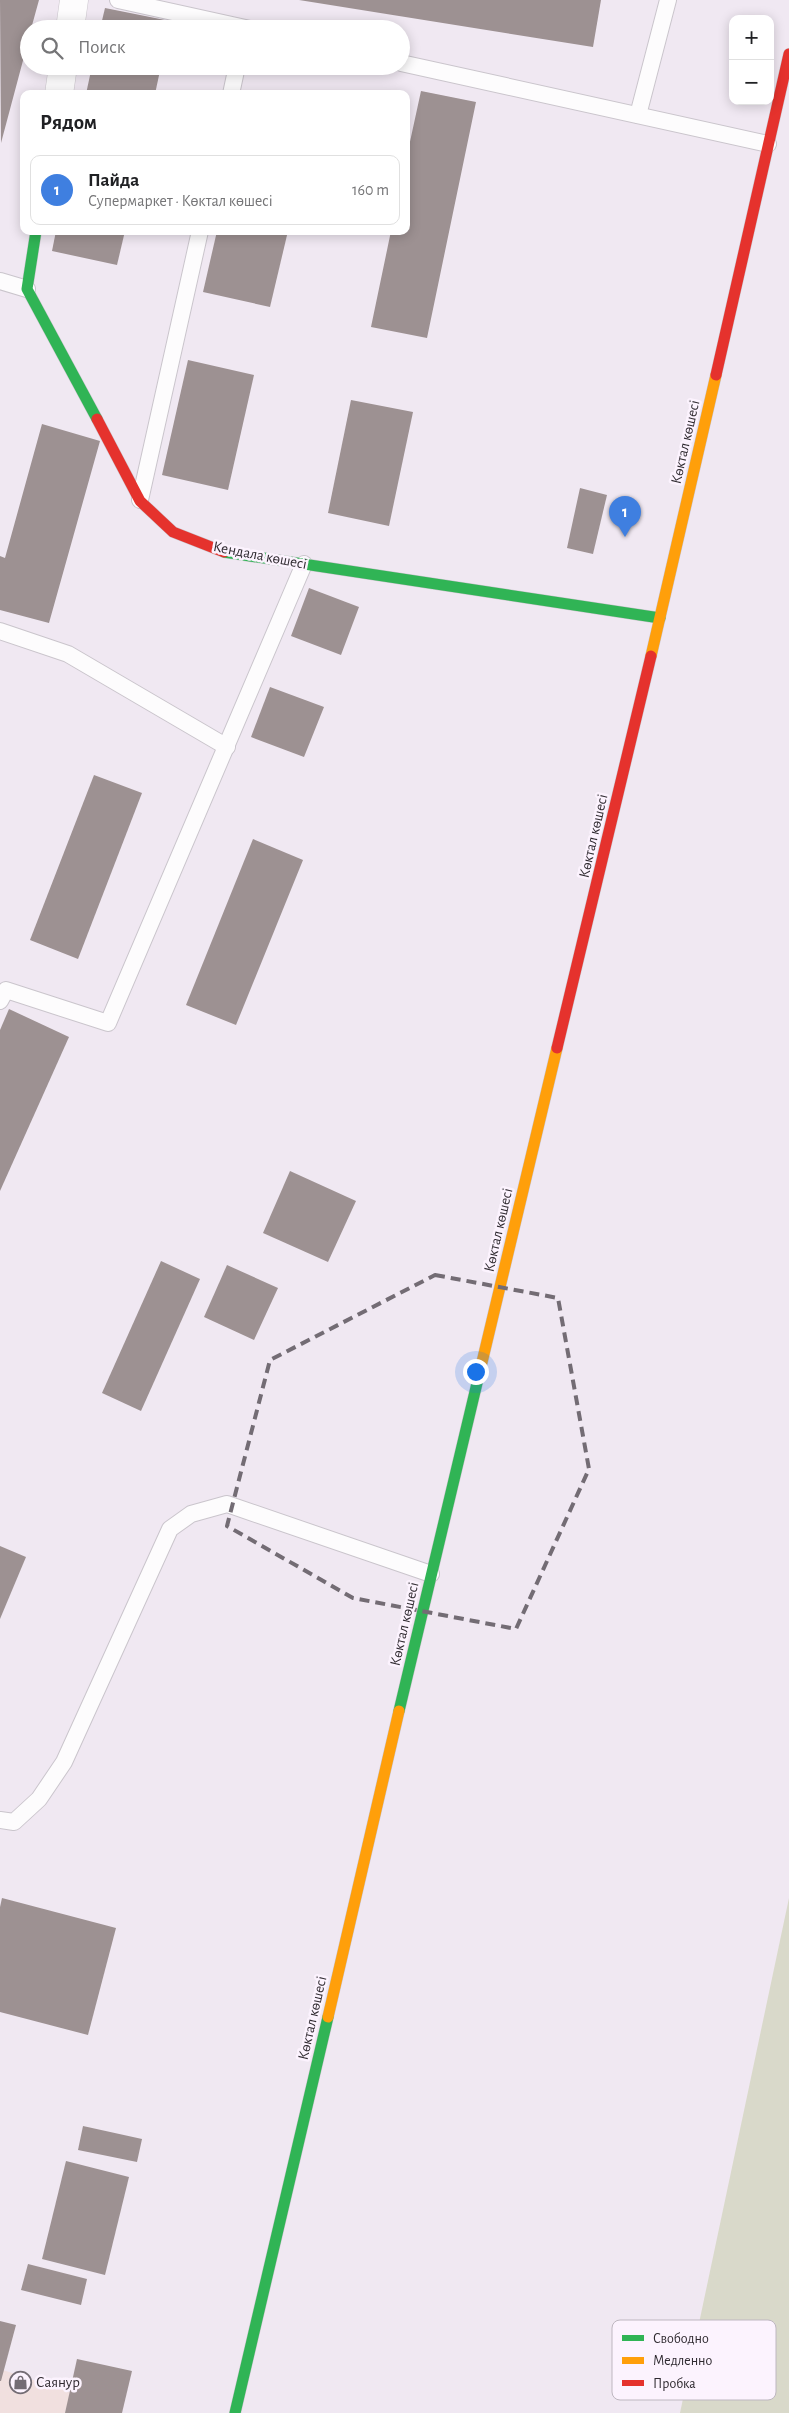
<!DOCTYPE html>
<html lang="ru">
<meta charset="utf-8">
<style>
body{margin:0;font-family:"Alegreya Sans",sans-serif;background:#f6f6f6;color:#202124}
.controls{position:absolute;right:15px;top:15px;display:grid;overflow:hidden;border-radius:10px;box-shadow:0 2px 12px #0003}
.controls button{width:45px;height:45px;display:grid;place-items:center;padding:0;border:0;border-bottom:1px solid #e0e0e0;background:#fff;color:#202124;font:25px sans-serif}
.you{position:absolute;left:475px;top:1371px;width:18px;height:18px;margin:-12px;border:4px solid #fff;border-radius:50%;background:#1a73e8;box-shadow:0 0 0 8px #1a73e833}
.badge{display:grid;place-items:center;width:32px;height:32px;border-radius:50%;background:#7c3aed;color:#fff;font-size:16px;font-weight:700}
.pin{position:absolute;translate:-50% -41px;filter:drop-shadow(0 1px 2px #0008)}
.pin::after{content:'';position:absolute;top:26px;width:18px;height:15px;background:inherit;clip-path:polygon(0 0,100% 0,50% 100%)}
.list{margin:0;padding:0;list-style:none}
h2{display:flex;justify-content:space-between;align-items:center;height:65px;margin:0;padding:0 20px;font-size:21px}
h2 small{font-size:16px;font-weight:400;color:#757577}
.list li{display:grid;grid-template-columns:32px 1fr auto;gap:15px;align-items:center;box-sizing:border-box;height:70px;margin:0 10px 10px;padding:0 10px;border:1px solid #e0e0e0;border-radius:10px}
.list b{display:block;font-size:19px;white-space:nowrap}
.list p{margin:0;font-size:16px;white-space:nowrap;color:#757577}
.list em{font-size:16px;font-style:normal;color:#757577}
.icon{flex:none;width:28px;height:28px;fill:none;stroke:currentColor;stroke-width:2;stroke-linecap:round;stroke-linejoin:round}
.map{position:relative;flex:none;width:789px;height:2413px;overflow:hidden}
.search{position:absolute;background:#fff;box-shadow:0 2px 12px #0003;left:20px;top:20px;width:390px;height:55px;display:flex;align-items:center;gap:12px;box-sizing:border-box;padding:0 18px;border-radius:28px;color:#757577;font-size:19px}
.panel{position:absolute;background:#fff;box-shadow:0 2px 12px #0003;left:20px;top:90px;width:390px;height:145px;border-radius:10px}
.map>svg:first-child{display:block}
.commercial{fill:#f1e0df}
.green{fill:#d9d9ca}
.building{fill:#9d9192}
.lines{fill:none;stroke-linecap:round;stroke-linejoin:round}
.lane-casing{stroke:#cac5cc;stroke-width:18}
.street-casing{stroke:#cac5cc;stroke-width:29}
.fast-casing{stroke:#cac5cc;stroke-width:12}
.slow-casing{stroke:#cac5cc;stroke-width:12}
.jam-casing{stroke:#cac5cc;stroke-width:12}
.lane{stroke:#fdfcfd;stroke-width:16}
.street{stroke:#fdfcfd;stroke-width:28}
.fast{stroke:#30b455;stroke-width:11}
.slow{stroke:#ff9f0a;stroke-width:11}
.jam{stroke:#e5322d;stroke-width:11}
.marked{fill:none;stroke:#736c74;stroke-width:4;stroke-dasharray:10 6;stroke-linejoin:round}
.labels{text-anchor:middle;stroke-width:5;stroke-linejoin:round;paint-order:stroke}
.street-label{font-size:15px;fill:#2f2a30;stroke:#fcf3fe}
.poi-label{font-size:15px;fill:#2f2a30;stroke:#fcf3fe;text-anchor:start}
.key{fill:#fcf3fe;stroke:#beb7c0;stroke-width:1}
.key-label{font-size:14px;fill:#2f2a30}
</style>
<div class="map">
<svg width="789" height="2413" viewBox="0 0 789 2413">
<rect width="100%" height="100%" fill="#f0e8f2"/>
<path class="commercial" d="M0,2369L81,2396L75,2413H0Z"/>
<path class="green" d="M789,1898V2413H680Z"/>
<g class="building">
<path d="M0,0H39L31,29H29V38L1,143Z"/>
<path d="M299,0H601L593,47Z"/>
<path d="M105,8L170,21L169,29H100Z"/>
<path d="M92,66H161L155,94H86Z"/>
<path d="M421,91L476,102L427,338L371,327L391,231H406V160Z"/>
<path d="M56,231H125L117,265L52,251Z"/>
<path d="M217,231H288L270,307L203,292Z"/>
<path d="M188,360L254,375L228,490L162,475Z"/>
<path d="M351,400L413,412L389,526L328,513Z"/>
<path d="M42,424L100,441L49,623L0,610V556L5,558Z"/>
<path d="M580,488L607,495L593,554L567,548Z"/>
<path d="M309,588L359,607L341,655L291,636Z"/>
<path d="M270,687L324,707L304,757L251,737Z"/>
<path d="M94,775L142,793L78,959L30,940Z"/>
<path d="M253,839L303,860L236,1025L186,1005Z"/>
<path d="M9,1009L69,1037L0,1191V1030Z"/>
<path d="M290,1171L356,1201L328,1262L263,1233Z"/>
<path d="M161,1261L200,1279L141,1411L102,1393Z"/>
<path d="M227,1265L278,1288L254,1340L204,1317Z"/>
<path d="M0,1546L26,1557L0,1619Z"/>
<path d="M2,1898L116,1928L88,2035L0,2012V1907Z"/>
<path d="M83,2126L142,2139L137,2162L78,2150Z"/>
<path d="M66,2161L129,2177L105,2275L42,2259Z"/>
<path d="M28,2264L87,2279L81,2305L21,2290Z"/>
<path d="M0,2321L16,2325L1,2381H0Z"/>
<path d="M77,2359L132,2371L122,2413H65Z"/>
</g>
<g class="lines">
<defs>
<g id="lane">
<path d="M118,0L250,29"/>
<path d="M401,63L768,144"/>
<path d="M231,94L237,66"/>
<path d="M638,115L668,0"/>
<path d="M0,281L27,289"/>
<path d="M140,500L200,231"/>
<path d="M0,631L68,654L227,747"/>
<path d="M0,1001L6,990L108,1023L304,564"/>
<path d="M0,1820L14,1822L39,1799L64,1762L170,1529L191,1514L227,1504L431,1574"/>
</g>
<g id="street">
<path d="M70,29L74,0"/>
<path d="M59,94L63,66"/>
</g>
<g id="fast">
<path d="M36,231L27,289L97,419"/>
<path d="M224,552L660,618"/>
<path d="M399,1711L478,1379"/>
<path d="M235,2413L328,2017"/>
</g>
<g id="slow">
<path d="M651,656L716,375"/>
<path d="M478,1379L557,1048"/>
<path d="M328,2017L399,1711"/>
</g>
<g id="jam">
<path d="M716,375L789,54"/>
<path d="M97,419L140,501L173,532L224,552"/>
<path d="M557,1048L651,656"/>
</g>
</defs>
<use href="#lane" class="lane-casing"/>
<use href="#street" class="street-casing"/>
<use href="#fast" class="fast-casing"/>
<use href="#slow" class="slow-casing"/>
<use href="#jam" class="jam-casing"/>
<use href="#lane" class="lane"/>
<use href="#street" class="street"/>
<use href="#fast" class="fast"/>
<use href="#slow" class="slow"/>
<use href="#jam" class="jam"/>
</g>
<path class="marked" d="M435,1275L558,1298L589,1469L516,1629L353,1598L227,1526L270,1360Z"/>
<defs>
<symbol id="shop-ring" viewBox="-11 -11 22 22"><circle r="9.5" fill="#fcf3fe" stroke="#736c74" stroke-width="1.5"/><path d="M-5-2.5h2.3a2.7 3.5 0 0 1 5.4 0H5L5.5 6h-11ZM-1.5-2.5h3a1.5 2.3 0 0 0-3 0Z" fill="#736c74"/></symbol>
</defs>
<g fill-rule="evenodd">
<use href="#shop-ring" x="8" y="2370" width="25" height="25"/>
</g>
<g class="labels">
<g class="street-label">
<text transform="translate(685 442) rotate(-77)" y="5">Көктал көшесі</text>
<text transform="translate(260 555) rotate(11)" y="5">Кендала көшесі</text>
<text transform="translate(593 836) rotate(-77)" y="5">Көктал көшесі</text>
<text transform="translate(498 1230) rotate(-77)" y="5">Көктал көшесі</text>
<text transform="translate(404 1624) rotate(-77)" y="5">Көктал көшесі</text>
<text transform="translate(312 2018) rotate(-77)" y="5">Көктал көшесі</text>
</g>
<g class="poi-label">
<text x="36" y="2387">Саянур</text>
</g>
</g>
<rect x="612" y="2320" width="164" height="80" rx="8" class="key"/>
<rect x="622" y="2335" width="22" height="6" fill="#30b455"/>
<rect x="622" y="2357" width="22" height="7" fill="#ff9f0a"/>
<rect x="622" y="2380" width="22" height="6" fill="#e5322d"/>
<g class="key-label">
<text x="653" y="2343">Свободно</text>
<text x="653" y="2365">Медленно</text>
<text x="653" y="2388">Пробка</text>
</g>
</svg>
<div class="controls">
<button>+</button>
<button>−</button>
</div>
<div class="you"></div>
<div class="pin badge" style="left:625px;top:537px;background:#3f7fe0">1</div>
<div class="search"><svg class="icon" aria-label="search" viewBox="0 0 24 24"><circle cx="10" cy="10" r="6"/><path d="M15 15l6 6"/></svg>Поиск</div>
<section class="panel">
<h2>Рядом<small></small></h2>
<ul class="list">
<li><span class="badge" style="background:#3f7fe0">1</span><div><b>Пайда</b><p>Супермаркет · Көктал көшесі</p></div><em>160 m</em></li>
</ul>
</section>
</div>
